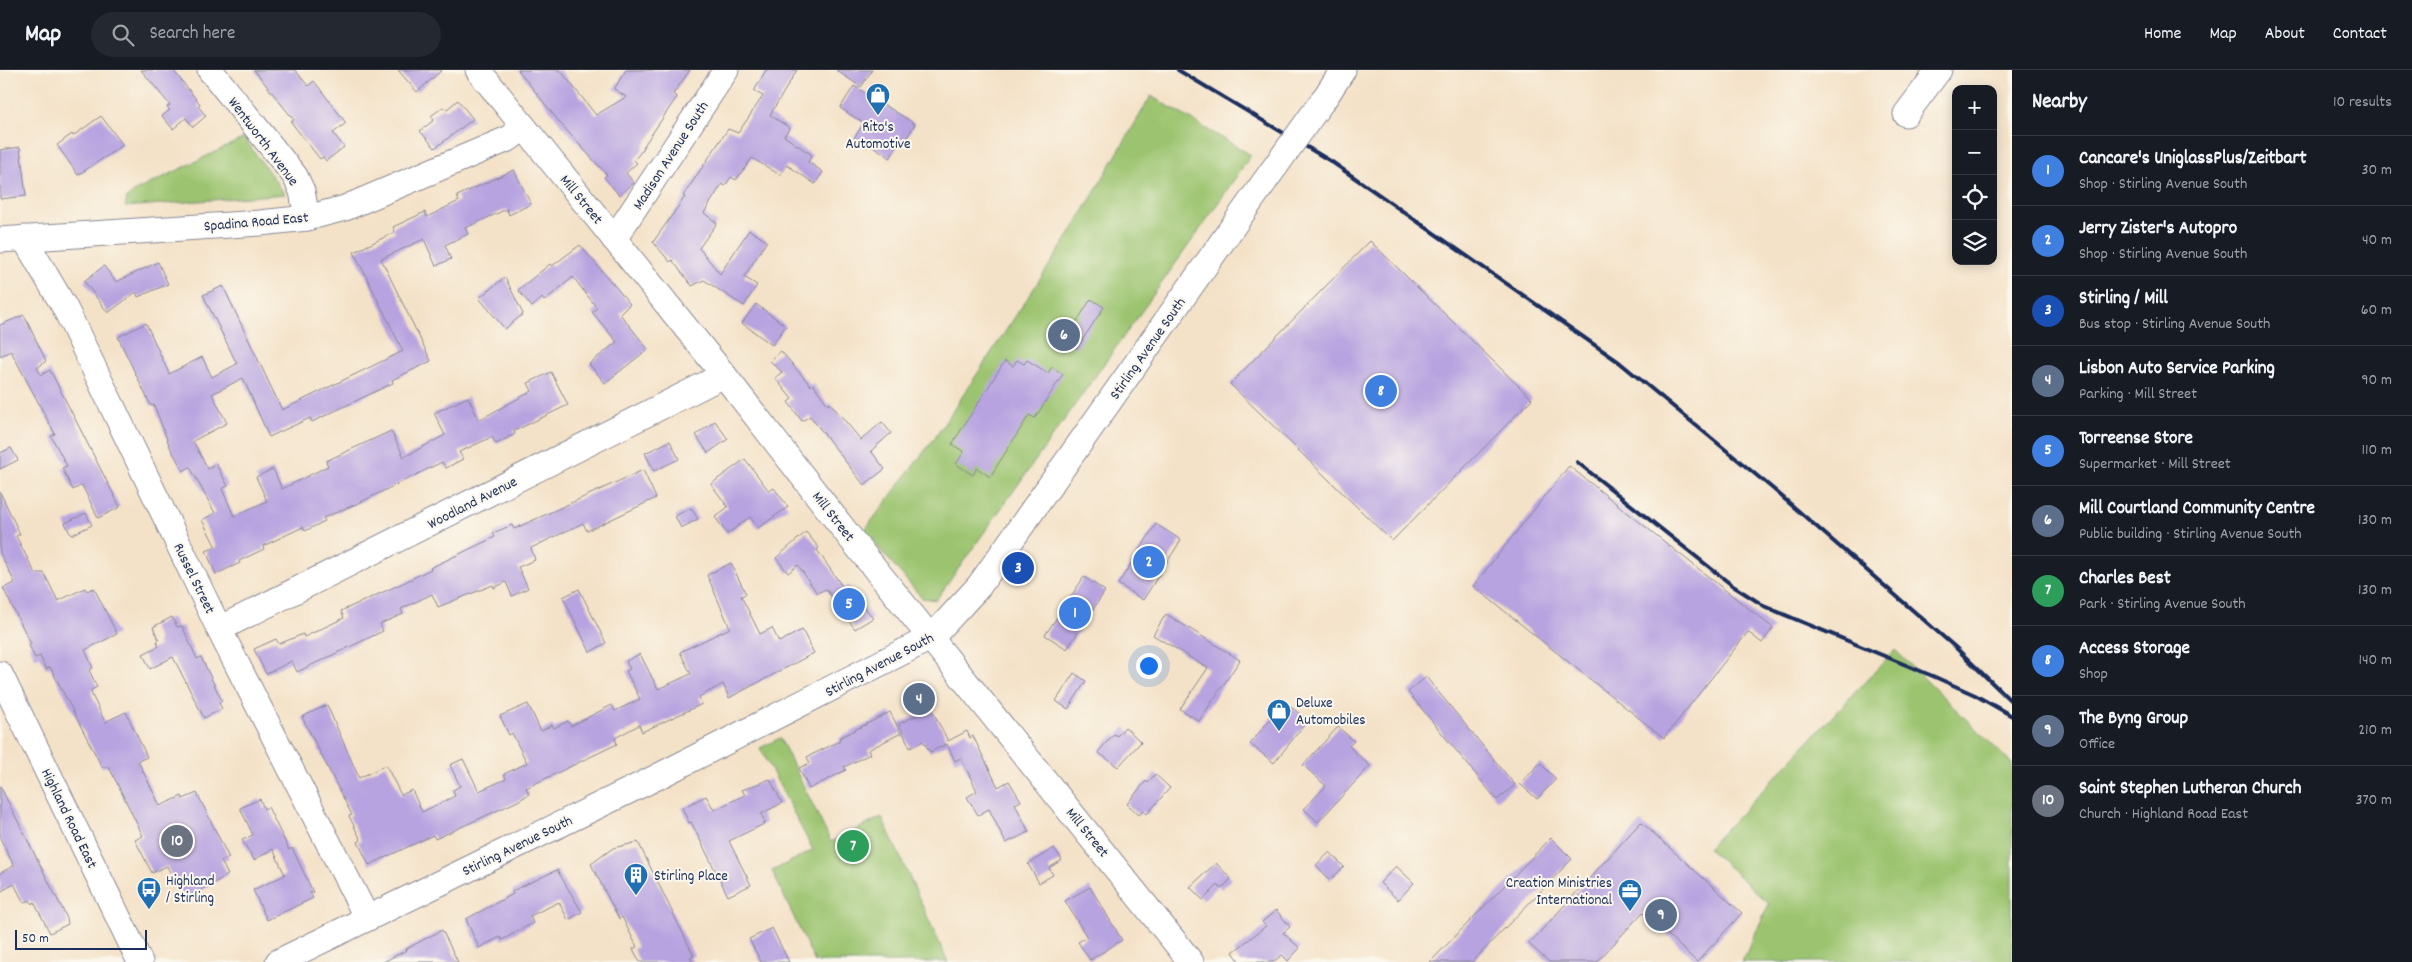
<!DOCTYPE html>
<meta charset="utf-8">
<style>
body{margin:0;font-family:Dekko,sans-serif;background:#242831;color:#f1f3f6}
.controls{position:absolute;right:15px;top:15px;display:grid;overflow:hidden;border-radius:10px;box-shadow:0 2px 12px #0003}
.controls button{width:45px;height:45px;display:grid;place-items:center;padding:0;border:0;border-bottom:1px solid #363941;background:#171b24;color:#f1f3f6;font:25px sans-serif}
.scale{position:absolute;left:15px;bottom:12px;width:132px;box-sizing:border-box;padding-left:5px;border:2px solid #1b2f5e;border-top:0;font-size:14px;line-height:18px;white-space:nowrap;color:#1b2f5e;-webkit-text-stroke:4px #fbf7ec;paint-order:stroke}
.you{position:absolute;left:1148px;top:595px;width:18px;height:18px;margin:-12px;border:4px solid #fff;border-radius:50%;background:#1a73e8;box-shadow:0 0 0 8px #1a73e833}
.badge{display:grid;place-items:center;width:32px;height:32px;border-radius:50%;background:#0f766e;color:#fff;font-size:16px;font-weight:700}
.pin{position:absolute;translate:-50% -50%;border:2px solid #fff;box-shadow:0 1px 5px #0006}
.list{margin:0;padding:0;list-style:none}
h2{display:flex;justify-content:space-between;align-items:center;height:65px;margin:0;padding:0 20px;font-size:21px}
h2 small{font-size:16px;font-weight:400;color:#9ea1a6}
.list li{display:grid;grid-template-columns:32px 1fr auto;gap:15px;align-items:center;box-sizing:border-box;height:70px;padding:0 20px;border-top:1px solid #363941}
.list b{display:block;font-size:19px;white-space:nowrap}
.list p{margin:0;font-size:16px;white-space:nowrap;color:#9ea1a6}
.list em{font-size:16px;font-style:normal;color:#9ea1a6}
.icon{flex:none;width:28px;height:28px;fill:none;stroke:currentColor;stroke-width:2;stroke-linecap:round;stroke-linejoin:round}
.map{position:relative;flex:none;width:2012px;height:892px;overflow:hidden}
header{display:flex;align-items:center;gap:30px;box-sizing:border-box;height:70px;padding:0 25px;background:#171b24;border-bottom:1px solid #363941}
header strong{font-size:24px}
nav{display:flex;gap:28px;margin-inline-start:auto;font-size:18px}
.search{width:350px;height:45px;background:#242831;display:flex;align-items:center;gap:12px;box-sizing:border-box;padding:0 18px;border-radius:28px;color:#9ea1a6;font-size:19px}
main{display:flex}
aside{flex:1;background:#171b24}
.map>svg:first-child{display:block}
.green{fill:#9cc470;stroke:#5c7a67}
.building{fill:#b7a3e0}
.lines{fill:none;stroke-linecap:round;stroke-linejoin:round}
.minor-casing{stroke:#888893;stroke-width:27}
.minor{stroke:#fff;stroke-width:25}
.rail{stroke:#1b2f5e;stroke-width:4}
.minor-bridge-casing{stroke:#888893;stroke-width:27;stroke-linecap:butt}
.minor-bridge{stroke:#fff;stroke-width:25}
.labels{text-anchor:middle;stroke-width:4;stroke-linejoin:round;paint-order:stroke}
.poi-label{font-size:15px;fill:#1b2f5e;stroke:#fbf7ec;text-anchor:start}
.street-label{font-size:15px;fill:#1b2f5e;stroke:#fbf7ec}
</style>
<header>
<strong>Map</strong>
<div class="search"><svg class="icon" aria-label="search" viewBox="0 0 24 24"><circle cx="10" cy="10" r="6"/><path d="M15 15l6 6"/></svg>Search here</div>
<nav><a>Home</a><a>Map</a><a>About</a><a>Contact</a></nav>
</header>
<main>
<div class="map">
<svg width="2012" height="892" viewBox="0 0 2012 892">
<rect width="100%" height="100%" fill="#fbf7ec"/>
<filter id="ink" filterUnits="userSpaceOnUse"><feTurbulence type="fractalNoise" baseFrequency=".02" numOctaves="2"/><feDisplacementMap in="SourceGraphic" scale="10" xChannelSelector="R" yChannelSelector="G"/><feConvolveMatrix kernelMatrix="1 2 1 2 8 2 1 2 1" color-interpolation-filters="sRGB"/></filter>
<filter id="wash" filterUnits="userSpaceOnUse"><feTurbulence type="fractalNoise" baseFrequency=".0096" numOctaves="4" result="noise"/><feDisplacementMap in="SourceGraphic" scale="20" xChannelSelector="R" yChannelSelector="G"/><feGaussianBlur stdDeviation="1.12" result="paint"/><feColorMatrix in="noise" values="0 0 0 0 0 0 0 0 0 0 0 0 0 0 0 0 0 1.4 0 .05"/><feComposite in="paint" operator="in"/></filter>
<g filter="url(#wash)">
<rect width="100%" height="100%" fill="#f4e2c8"/>
<g class="green">
<path d="M1151,26L1251,85L1203,155L936,530L922,528L864,461L936,366L1070,164Z"/>
<path d="M244,68L285,124L125,137L127,128L135,121Z"/>
<path d="M1895,580L2012,694V892H1742L1769,834L1708,778Z"/>
<path d="M780,668L831,772L882,747L948,892H815L772,801L813,780L760,678Z"/>
</g>
<g id="blocks">
<g class="building">
<path d="M141,0H173L200,34L198,36L206,46L193,57L186,48L173,59L162,46L170,40L167,37L170,35Z"/>
<path d="M254,0H295L308,16L314,11L346,53L333,63L344,77L326,91L323,87L320,89L291,52L294,50Z"/>
<path d="M398,0H442L417,22Z"/>
<path d="M518,0H560L596,45L626,27L614,19L626,0H690L673,24L677,27L643,77L644,78L634,90L637,93L626,103L634,113L619,125L604,107L607,105L560,53Z"/>
<path d="M766,0H797L770,45L790,58L784,66L812,85L808,92L823,102L815,114L787,95L780,105L752,88L736,110L731,107L725,116L722,114L704,143L717,153L699,178L720,204L749,160L767,171L744,207L757,215L744,236L704,210L692,216L672,190L670,192L653,172L685,127L683,126L728,59L738,63L763,26L754,21Z"/>
<path d="M836,0H872L861,17Z"/>
<path d="M854,16L915,54L902,76L899,74L890,88L870,74L868,77L854,68L864,53L840,38Z"/>
<path d="M458,30L473,49L435,78L420,61L434,50L431,46L443,37L446,40Z"/>
<path d="M101,46L123,75L78,105L57,75L72,64L73,66Z"/>
<path d="M20,77L26,126L0,129V80Z"/>
<path d="M514,100L531,134L509,145L507,139L465,158L468,164L445,175L451,189L436,196L424,169L381,189L431,291L392,310L393,313L312,352L310,348L269,367L243,308L212,324L227,353L193,371L208,399L216,394L228,416L222,419L234,446L267,431L256,407L273,399L282,419L328,396L326,391L391,361L404,387L445,365L434,343L468,327L479,350L532,321L528,313L551,302L568,335L514,361L515,364L496,374L492,367L459,382L463,389L446,398L442,392L361,432L323,448L325,451L305,461L303,457L263,476L264,479L239,491L240,493L216,504L206,481L216,477L202,450L215,443L190,397L183,401L170,377L154,335L151,336L118,267L146,253L169,304L202,287L212,307L237,294L203,225L223,216L282,340L403,281L354,182L395,162L393,157L425,142L427,147L459,131L457,126Z"/>
<path d="M1370,171L1532,329L1392,471L1230,314Z"/>
<path d="M580,175L630,234L620,244L648,279L605,313L589,294L617,272L592,242L597,238L573,207L544,231L542,228L532,237L518,220L550,194L552,196Z"/>
<path d="M158,192L168,214L138,227L136,222L108,243L84,211L104,196L116,212Z"/>
<path d="M505,207L523,244L505,259L479,228Z"/>
<path d="M1091,229L1104,237L1077,278L1065,270Z"/>
<path d="M756,234L786,256L772,275L742,253Z"/>
<path d="M24,245L46,291L37,298L41,305L50,300L120,437L98,448L82,415L73,420L62,398L67,396L51,366L55,364L11,281L0,286V255Z"/>
<path d="M781,281L811,316L813,314L828,335L830,333L861,370L882,352L891,363L871,381L885,399L864,415L810,346L802,351L788,332L792,329L775,308L782,302L770,291Z"/>
<path d="M1017,290L1024,294L1027,290L1048,303L1052,297L1063,304L1035,348L1029,345L990,407L977,398L973,405L956,394L964,382L952,374L1005,291L1013,296Z"/>
<path d="M715,351L728,369L708,383L696,365Z"/>
<path d="M670,371L679,389L654,401L645,383Z"/>
<path d="M11,378L18,390L0,399V383Z"/>
<path d="M745,389L769,421L774,418L788,437L758,458L750,447L727,464L715,447L728,437L711,414Z"/>
<path d="M1569,396L1773,558L1762,573L1748,562L1664,668L1473,516Z"/>
<path d="M643,400L656,428L587,461L583,453L531,478L535,490L518,497L528,518L512,526L506,512L494,518L493,515L438,537L432,524L401,539L403,544L380,554L383,561L297,602L292,591L266,604L254,579L276,569L279,574L303,564L304,567L344,548L341,541L401,514L431,499L430,498L495,467L493,463L512,455L514,459Z"/>
<path d="M0,422L20,464L16,466L35,503H44L58,531L85,518L87,521L94,518L117,564L85,580L93,598L89,600L97,617L91,620L92,625L105,652L126,642L147,687L138,691L160,736L182,726L183,729L197,723L229,788L221,791L228,805L183,830L167,796L152,803L135,770L143,766L109,697H102L50,597L46,599L40,586L35,588L29,575L31,574L3,518L15,513L0,483Z"/>
<path d="M691,438L698,449L681,458L675,446Z"/>
<path d="M86,443L92,455L71,465L65,453Z"/>
<path d="M1156,454L1181,470L1143,530L1118,514Z"/>
<path d="M806,462L819,478L817,480L844,519L848,516L873,548L855,559L826,519L817,523L798,495L788,503L776,488Z"/>
<path d="M731,493L746,524L741,526L760,564L772,558L779,572L802,560L814,583L729,628L723,614L699,627L702,634L642,662L639,655L615,668L617,674L526,718L529,724L518,731L435,769L433,765L369,795L358,772L361,770L349,746L352,745L302,647L327,635L359,708L386,695L401,725L412,720L422,742L455,726L453,720L460,716L450,695L463,689L479,721L506,709L504,704L527,693L512,663L509,665L500,646L528,634L541,661L552,655L554,658L568,651L571,656L612,635L615,641L640,629L626,601L630,599L626,591L640,584L658,619L691,604L680,582L730,558L707,505Z"/>
<path d="M1084,507L1105,521L1067,579L1045,565Z"/>
<path d="M579,519L606,573L590,582L563,527Z"/>
<path d="M1166,544L1240,590L1199,651L1180,639L1208,598L1153,565Z"/>
<path d="M172,547L177,557L182,556L197,589L201,587L222,631L219,633L222,639L204,648L173,587L150,599L143,584L159,576L157,571L159,570L153,557Z"/>
<path d="M1074,603L1086,611L1068,639L1056,631Z"/>
<path d="M1426,607L1515,715L1497,730L1408,622Z"/>
<path d="M1284,632L1308,650L1274,693L1250,674Z"/>
<path d="M931,638L948,671L967,661L970,668L973,666L998,717L1009,711L1021,731L1015,734L1029,762L1006,773L989,739L978,745L967,727L977,721L961,688L955,691L947,674L930,682L923,671L910,678L899,654Z"/>
<path d="M890,642L901,663L868,680L870,684L844,697L846,700L809,719L799,698L810,693L807,687L840,671L839,668Z"/>
<path d="M1125,657L1141,672L1118,697L1098,682L1114,664L1117,666Z"/>
<path d="M1338,657L1354,671L1349,676L1370,696L1318,752L1304,739L1326,716L1303,695Z"/>
<path d="M1540,693L1556,709L1537,729L1520,714Z"/>
<path d="M1155,704L1170,718L1147,744L1143,741L1139,745L1127,734L1146,711L1148,713Z"/>
<path d="M770,709L782,733L761,744L766,753L729,771L751,815L728,826L691,752L689,753L682,738L706,726L714,740L745,725L742,720Z"/>
<path d="M0,716L67,848L68,854L50,863L34,832L32,834L30,830L24,833L14,814L0,822V803L14,796L0,768Z"/>
<path d="M260,729L264,739L268,737L289,780L292,778L313,822L310,823L313,828L267,850L253,820L285,805L273,779L254,790L242,770L253,765L240,738Z"/>
<path d="M1641,752L1742,843L1697,892L1643,842L1597,892H1549L1529,874Z"/>
<path d="M1551,768L1572,789L1472,892H1430Z"/>
<path d="M638,772L694,886L690,887L693,892H640L633,879L637,877L622,847L619,849L591,794L613,778Z"/>
<path d="M1054,778L1062,790L1049,798L1053,805L1039,813L1028,794Z"/>
<path d="M1330,782L1344,797L1330,810L1316,795Z"/>
<path d="M1216,793L1231,809L1221,819L1218,815L1203,830L1190,817Z"/>
<path d="M1396,796L1414,813L1398,830L1380,813Z"/>
<path d="M557,800L582,842L568,850L559,832L530,846L533,853L502,870L500,867L479,878L466,849L513,824L512,821Z"/>
<path d="M1090,817L1122,870L1090,890L1078,872L1087,867L1065,831Z"/>
<path d="M1276,840L1290,857L1283,863L1300,878L1288,891L1282,885L1273,892H1240L1233,882L1266,856L1262,852Z"/>
<path d="M772,858L789,892H761L749,869Z"/>
<path d="M442,860L458,892H383L407,880L406,879Z"/>
</g>
</g>
</g>
<g filter="url(#ink)">
<use href="#blocks" fill-opacity="0" stroke="#888893" stroke-width="1"/>
<g class="lines">
<defs>
<g id="minor">
<path d="M210,0L295,106L302,121L307,148"/>
<path d="M478,0L724,305L852,470L1191,892"/>
<path d="M1326,26L1343,0"/>
<path d="M1906,44L1939,0"/>
<path d="M24,168L65,238L224,569L367,848"/>
<path d="M614,169L726,0"/>
<path d="M0,170L260,153L307,148L345,138L510,68L524,57"/>
<path d="M219,559L724,305"/>
<path d="M0,604L140,892"/>
<path d="M278,892L651,710L932,567L979,516L1265,111"/>
</g>
</defs>
<use href="#minor" class="minor-casing"/>
<use href="#minor" class="minor"/>
<g class="rail">
<path d="M1178,0L1332,92L1619,292L1772,418L1955,577L2012,632"/>
<path d="M1577,392L1733,516L1766,537L1935,607L1975,625L2012,646"/>
</g>
<defs>
<path id="minor-bridge" d="M1265,111L1326,26"/>
</defs>
<use href="#minor-bridge" class="minor-bridge-casing"/>
<use href="#minor-bridge" class="minor-bridge"/>
</g>
</g>
<defs>
<symbol id="shop-pin" viewBox="-11 -11 22 30"><path d="M0 17L-7.5 6A9.5 9.5 0 1 1 7.5 6Z" fill="#1f6fb2" stroke="#fbf7ec"/><path d="M-5-2.5h2.3a2.7 3.5 0 0 1 5.4 0H5L5.5 6h-11ZM-1.5-2.5h3a1.5 2.3 0 0 0-3 0Z" fill="#fff"/></symbol>
<symbol id="building-pin" viewBox="-11 -11 22 30"><path d="M0 17L-7.5 6A9.5 9.5 0 1 1 7.5 6Z" fill="#1f6fb2" stroke="#fbf7ec"/><path d="M-4-6H4V6H1V3H-1V6H-4ZM-2.5-4.3h1.7v1.8h-1.7ZM.8-4.3h1.7v1.8H.8ZM-2.5-1h1.7V.8h-1.7ZM.8-1h1.7V.8H.8Z" fill="#fff"/></symbol>
<symbol id="bus-pin" viewBox="-11 -11 22 30"><path d="M0 17L-7.5 6A9.5 9.5 0 1 1 7.5 6Z" fill="#1f6fb2" stroke="#fbf7ec"/><path d="M-5-6H5V4H4V6H2V4H-2V6H-4V4H-5ZM-3.5-4V0h7V-4ZM-3.5 1.2v1.5H-2V1.2ZM2 1.2v1.5H3.5V1.2Z" fill="#fff"/></symbol>
<symbol id="office-pin" viewBox="-11 -11 22 30"><path d="M0 17L-7.5 6A9.5 9.5 0 1 1 7.5 6Z" fill="#1f6fb2" stroke="#fbf7ec"/><path d="M-6-3h4V-5.5h4V-3h4V5H-6ZM-1-4.5V-3h2v-1.5ZM-6 0V1H6V0Z" fill="#fff"/></symbol>
</defs>
<g fill-rule="evenodd">
<use href="#shop-pin" x="864" y="11" width="28" height="38"/>
<use href="#shop-pin" x="1265" y="627" width="28" height="38"/>
<use href="#building-pin" x="622" y="791" width="28" height="38"/>
<use href="#bus-pin" x="135" y="805" width="28" height="38"/>
<use href="#office-pin" x="1616" y="807" width="28" height="38"/>
</g>
<g class="labels">
<g class="poi-label">
<text x="878" y="61" text-anchor="middle">Rito's<tspan x="878" dy="17">Automotive</tspan></text>
<text x="1296" y="637">Deluxe<tspan x="1296" dy="17">Automobiles</tspan></text>
<text x="654" y="810">Stirling Place</text>
<text x="166" y="815">Highland<tspan x="166" dy="17">/ Stirling</tspan></text>
<text x="1612" y="817" text-anchor="end">Creation Ministries<tspan x="1612" dy="17">International</tspan></text>
</g>
<g class="street-label">
<text transform="translate(264 71) rotate(53)" y="5">Wentworth Avenue</text>
<text transform="translate(670 85) rotate(-57)" y="5">Madison Avenue South</text>
<text transform="translate(582 129) rotate(51)" y="5">Mill Street</text>
<text transform="translate(256 151) rotate(-5)" y="5">Spadina Road East</text>
<text transform="translate(1147 278) rotate(-55)" y="5">Stirling Avenue South</text>
<text transform="translate(472 432) rotate(-27)" y="5">Woodland Avenue</text>
<text transform="translate(834 446) rotate(52)" y="5">Mill Street</text>
<text transform="translate(195 508) rotate(64)" y="5">Russel Street</text>
<text transform="translate(879 594) rotate(-28)" y="5">Stirling Avenue South</text>
<text transform="translate(70 748) rotate(64)" y="5">Highland Road East</text>
<text transform="translate(1088 762) rotate(51)" y="5">Mill Street</text>
<text transform="translate(517 775) rotate(-26)" y="5">Stirling Avenue South</text>
</g>
</g>
</svg>
<div class="controls">
<button>+</button>
<button>−</button>
<button><svg class="icon" aria-label="locate" viewBox="0 0 24 24"><circle cx="12" cy="12" r="6"/><path d="M12 2v4M12 18v4M2 12h4M18 12h4"/></svg></button>
<button><svg class="icon" aria-label="layers" viewBox="0 0 24 24"><path d="M12 4l9 5-9 5-9-5zM3 14l9 5 9-5"/></svg></button>
</div>
<div class="scale">50 m</div>
<div class="you"></div>
<div class="pin badge" style="left:1075px;top:543px;background:#3f7fe0">1</div>
<div class="pin badge" style="left:1149px;top:492px;background:#3f7fe0">2</div>
<div class="pin badge" style="left:1018px;top:498px;background:#1a4fb4">3</div>
<div class="pin badge" style="left:919px;top:629px;background:#5c6f8a">4</div>
<div class="pin badge" style="left:849px;top:534px;background:#3f7fe0">5</div>
<div class="pin badge" style="left:1064px;top:265px;background:#5c6f8a">6</div>
<div class="pin badge" style="left:853px;top:776px;background:#2e9e5b">7</div>
<div class="pin badge" style="left:1381px;top:321px;background:#3f7fe0">8</div>
<div class="pin badge" style="left:1661px;top:845px;background:#5c6f8a">9</div>
<div class="pin badge" style="left:177px;top:771px;background:#6b7280">10</div>
</div>
<aside>
<h2>Nearby<small>10 results</small></h2>
<ul class="list">
<li><span class="badge" style="background:#3f7fe0">1</span><div><b>Cancare's UniglassPlus/Zeitbart</b><p>Shop · Stirling Avenue South</p></div><em>30 m</em></li>
<li><span class="badge" style="background:#3f7fe0">2</span><div><b>Jerry Zister's Autopro</b><p>Shop · Stirling Avenue South</p></div><em>40 m</em></li>
<li><span class="badge" style="background:#1a4fb4">3</span><div><b>Stirling / Mill</b><p>Bus stop · Stirling Avenue South</p></div><em>60 m</em></li>
<li><span class="badge" style="background:#5c6f8a">4</span><div><b>Lisbon Auto Service Parking</b><p>Parking · Mill Street</p></div><em>90 m</em></li>
<li><span class="badge" style="background:#3f7fe0">5</span><div><b>Torreense Store</b><p>Supermarket · Mill Street</p></div><em>110 m</em></li>
<li><span class="badge" style="background:#5c6f8a">6</span><div><b>Mill Courtland Community Centre</b><p>Public building · Stirling Avenue South</p></div><em>130 m</em></li>
<li><span class="badge" style="background:#2e9e5b">7</span><div><b>Charles Best</b><p>Park · Stirling Avenue South</p></div><em>130 m</em></li>
<li><span class="badge" style="background:#3f7fe0">8</span><div><b>Access Storage</b><p>Shop</p></div><em>140 m</em></li>
<li><span class="badge" style="background:#5c6f8a">9</span><div><b>The Byng Group</b><p>Office</p></div><em>210 m</em></li>
<li><span class="badge" style="background:#6b7280">10</span><div><b>Saint Stephen Lutheran Church</b><p>Church · Highland Road East</p></div><em>370 m</em></li>
</ul>
</aside>
</main>
